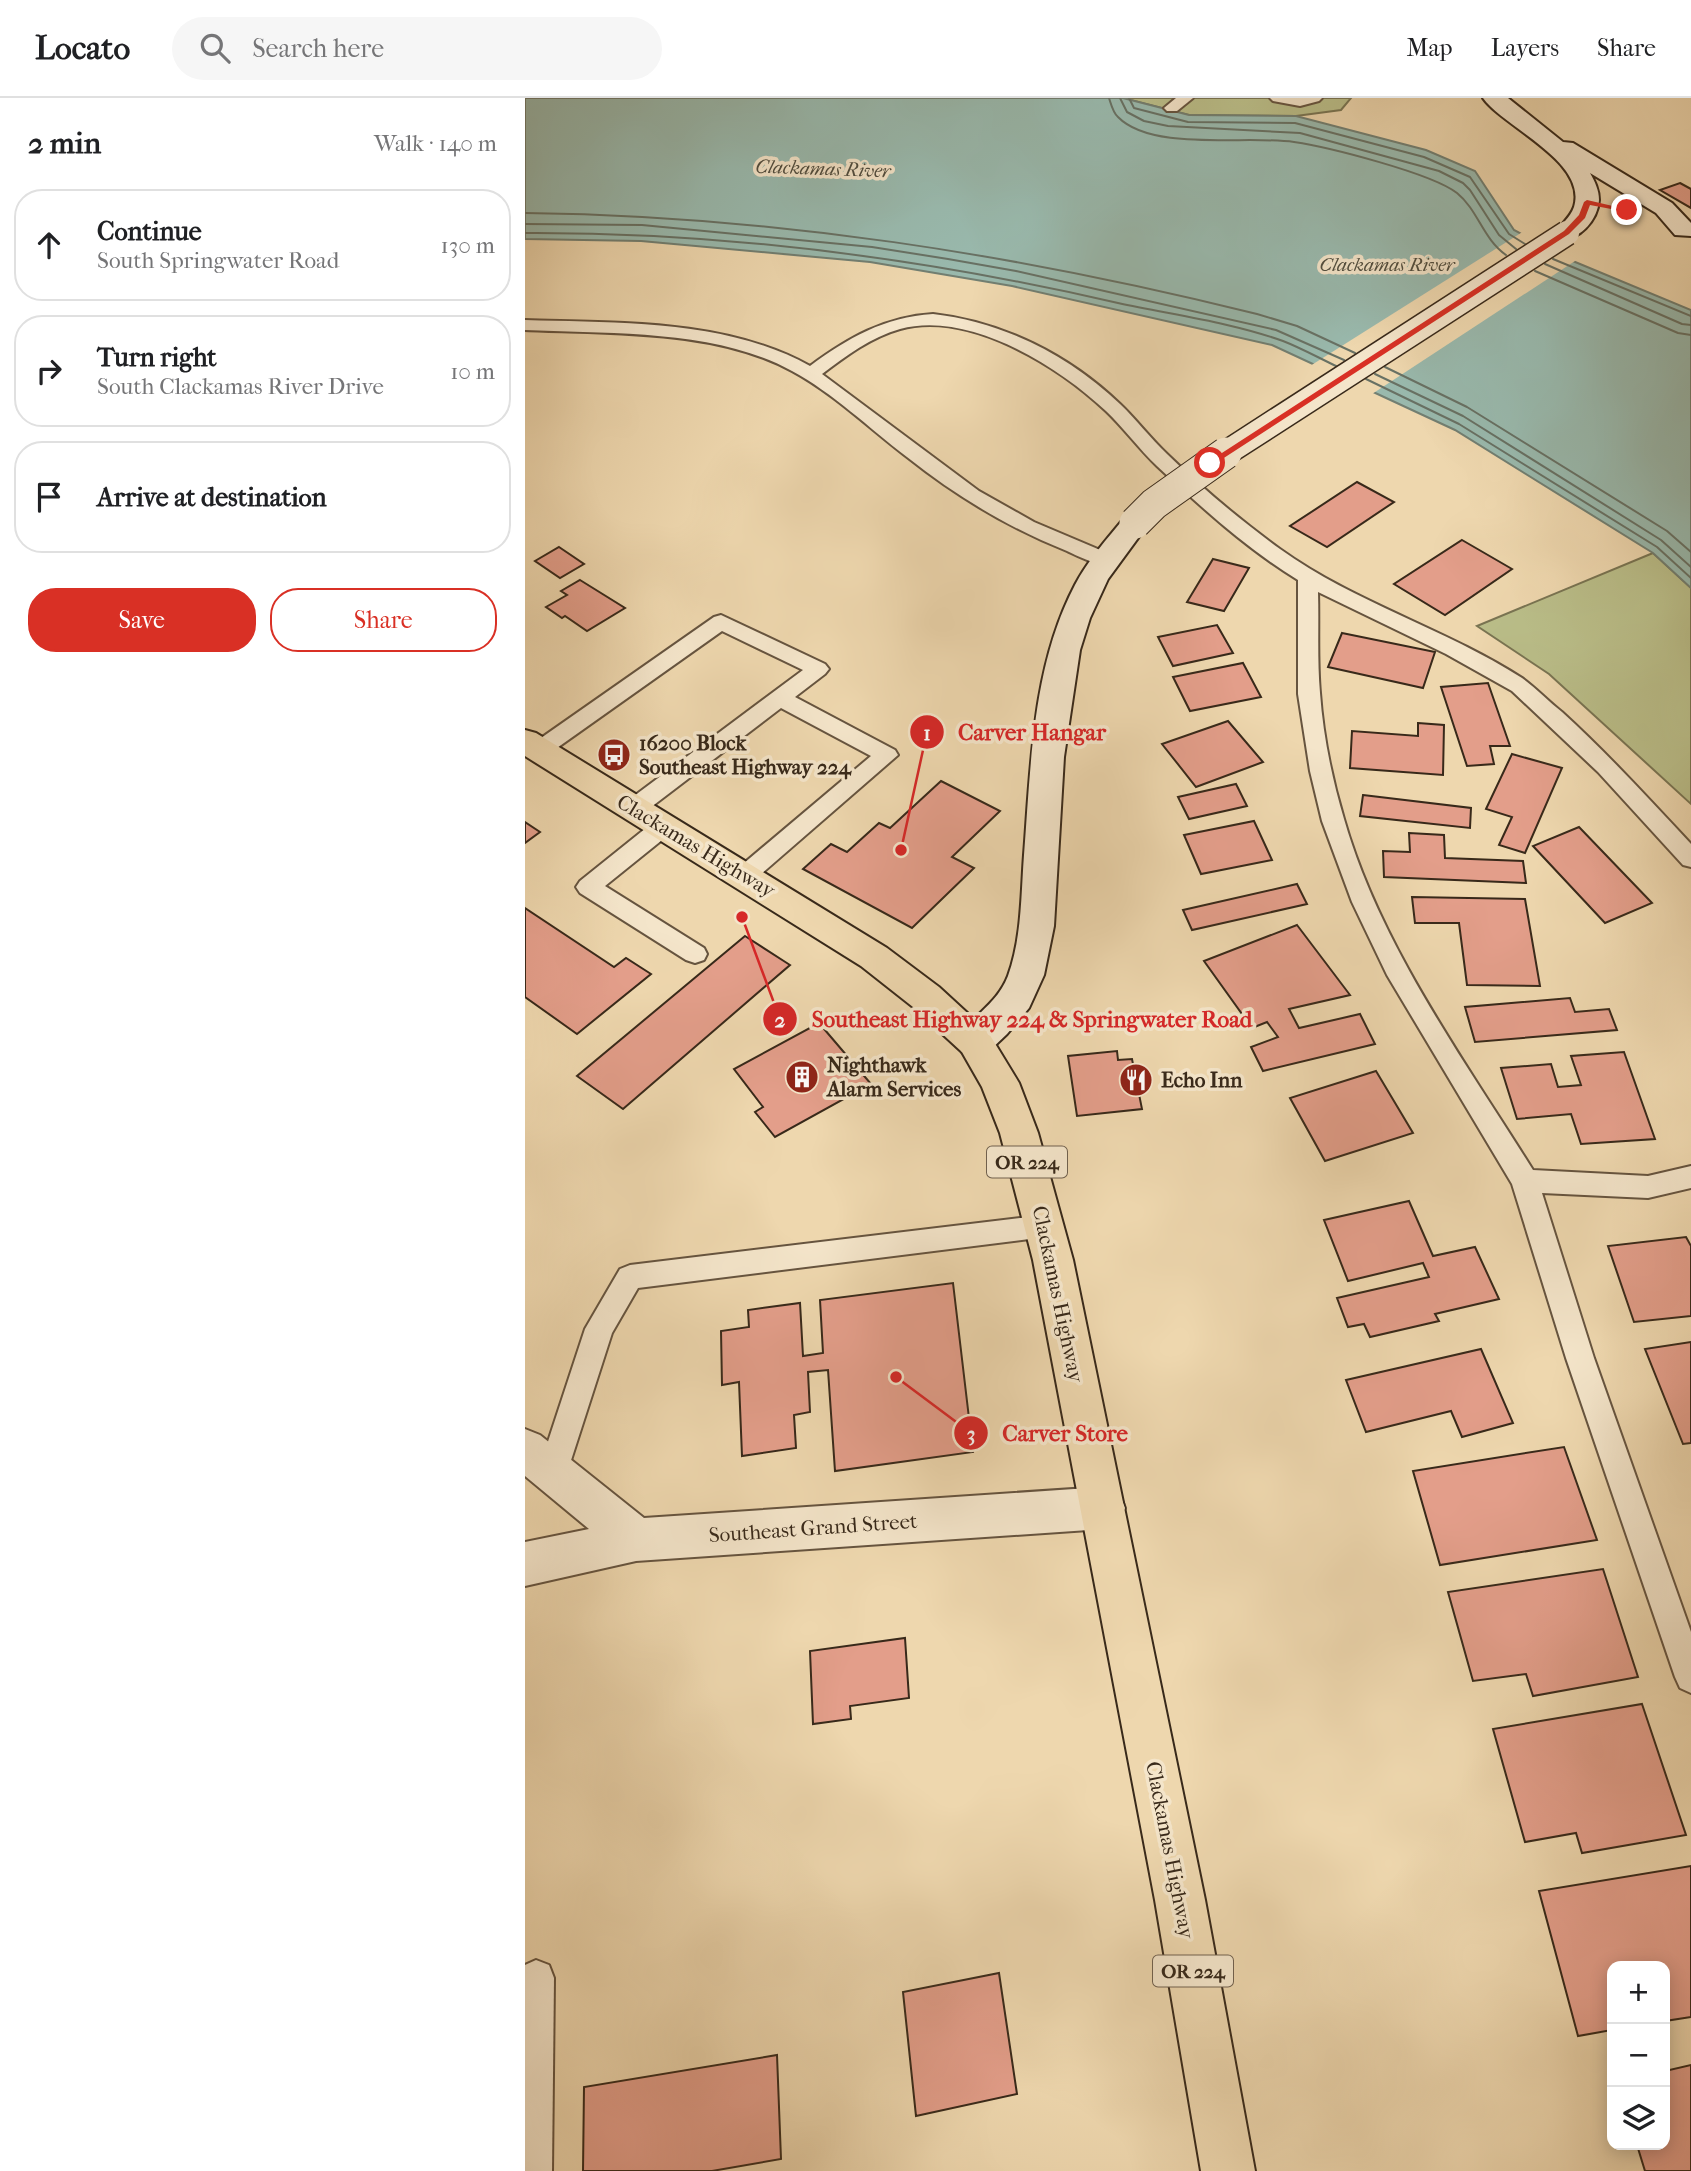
<!DOCTYPE html>
<meta charset="utf-8">
<style>
body{margin:0;font-family:"IM FELL French Canon",serif;background:#f6f6f6;color:#202124}
.controls{position:absolute;right:21px;bottom:21px;display:grid;overflow:hidden;border-radius:14px;box-shadow:0 4px 18px #0003}
.controls button{width:63px;height:63px;display:grid;place-items:center;padding:0;border:0;border-bottom:2px solid #e0e0e0;background:#fff;color:#202124;font:35px sans-serif}
.stop{position:absolute;width:21px;height:21px;margin:-16px;border:5px solid #d93025;border-radius:50%;background:#fff}
.stop.end{background:#d93025;border-color:#fff;box-shadow:0 2px 7px #0008}
.list{margin:0;padding:0;list-style:none}
h2{display:flex;justify-content:space-between;align-items:center;height:91px;margin:0;padding:0 28px;font-size:30px}
h2 small{font-size:23px;font-weight:400;color:#757577}
.list li{display:grid;grid-template-columns:46px 1fr auto;gap:21px;align-items:center;box-sizing:border-box;height:112px;margin:0 14px 14px;padding:0 14px;border:2px solid #e0e0e0;border-radius:28px}
.list b{display:block;font-size:26px;white-space:nowrap}
.list p{margin:0;font-size:23px;white-space:nowrap;color:#757577}
.list em{font-size:23px;font-style:normal;color:#757577}
.actions{display:flex;gap:14px;padding:21px 28px}
.actions a{flex:1;padding:16px 0;border:2px solid #d93025;border-radius:28px;text-align:center;font-size:24px;color:#d93025}
.actions .main{background:#d93025;color:#fff}
.icon{flex:none;width:38px;height:38px;fill:none;stroke:currentColor;stroke-width:2;stroke-linecap:round;stroke-linejoin:round}
.map{position:relative;flex:none;width:1166px;height:2073px;overflow:hidden}
header{display:flex;align-items:center;gap:42px;box-sizing:border-box;height:98px;padding:0 35px;background:#fff;border-bottom:2px solid #e0e0e0}
header strong{font-size:33px}
nav{display:flex;gap:38px;margin-inline-start:auto;font-size:24px}
.search{width:490px;height:63px;background:#f6f6f6;display:flex;align-items:center;gap:18px;box-sizing:border-box;padding:0 24px;border-radius:38px;color:#757577;font-size:26px}
main{display:flex}
aside{flex:1;background:#fff}
.map>svg:first-child{display:block}
.green{fill:#babe89;stroke:#797452;stroke-width:2}
.water{fill:#99b9ad;stroke:#727f72;stroke-width:2}
.pier{fill:#eed7ae}
.lines{fill:none;stroke-linecap:round;stroke-linejoin:round}
.shore{stroke:#687164;stroke-width:2}
.building{fill:#e39e8a;stroke:#38291a;stroke-width:2}
.service-casing{stroke:#66543f;stroke-width:4}
.minor-casing{stroke:#66543f;stroke-width:4}
.secondary-casing{stroke:#38291a;stroke-width:4}
.primary-casing{stroke:#38291a;stroke-width:4}
.service{fill:#f4e5ca;fill-rule:evenodd}
.minor{fill:#f4e5ca;fill-rule:evenodd}
.secondary{fill:#f4e5ca;fill-rule:evenodd}
.primary{fill:#eed7ae;fill-rule:evenodd}
.secondary-bridge-far1-casing{stroke:#38291a;stroke-width:27;stroke-linecap:butt}
.secondary-bridge-casing{stroke:#38291a;stroke-width:33;stroke-linecap:butt}
.secondary-bridge-far1{stroke:#f4e5ca;stroke-width:24}
.secondary-bridge{stroke:#f4e5ca;stroke-width:31}
.route{fill:#d93025}
.labels{text-anchor:middle;stroke-width:7;stroke-linejoin:round;paint-order:stroke}
.far-water-label{font-size:19px;font-style:italic;fill:#504d3f;stroke:#f4e5ca}
.shield{fill:#f4e5ca;stroke:#70614f;stroke-width:2}
.shield-label{font-size:19px;font-weight:bold;fill:#38291a}
.poi-label{font-size:21px;font-weight:bold;fill:#38291a;stroke:#f4e5ca;text-anchor:start}
.street-label{font-size:21px;fill:#38291a;stroke:#f4e5ca}
.leader{fill:none;stroke:#d62828;stroke-width:2.5}
.callout-dot{fill:#d62828;stroke:#f4e5ca;stroke-width:2.5}
.mark-label{font-size:21px;text-anchor:middle;font-weight:bold;fill:#fff}
.callout-label{font-size:23px;text-anchor:middle;font-weight:bold;fill:#d62828;stroke:#f4e5ca;stroke-width:7;stroke-linejoin:round;paint-order:stroke}
</style>
<header>
<strong>Locato</strong>
<div class="search"><svg class="icon" aria-label="search" viewBox="0 0 24 24"><circle cx="10" cy="10" r="6"/><path d="M15 15l6 6"/></svg>Search here</div>
<nav><a>Map</a><a>Layers</a><a>Share</a></nav>
</header>
<main>
<aside>
<h2>2 min<small>Walk · 140 m</small></h2>
<ul class="list">
<li><svg class="icon" aria-label="ahead" viewBox="0 0 24 24"><path d="M12 20V5M6 11l6-6 6 6"/></svg><div><b>Continue</b><p>South Springwater Road</p></div><em>130 m</em></li>
<li><svg class="icon" aria-label="right" viewBox="0 0 24 24"><path d="M7 20v-9h11M14 6l5 5-5 5"/></svg><div><b>Turn right</b><p>South Clackamas River Drive</p></div><em>10 m</em></li>
<li><svg class="icon" aria-label="arrive" viewBox="0 0 24 24"><path d="M6 21V4h12l-3 4 3 4H6"/></svg><div><b>Arrive at destination</b></div></li>
</ul>
<div class="actions"><a class="main">Save</a><a>Share</a></div>
</aside>
<div class="map">
<svg width="1166" height="2073" viewBox="0 0 1166 2073">
<rect width="100%" height="100%" fill="#eed7ae"/>
<filter id="stains"><feTurbulence type="fractalNoise" baseFrequency=".00286" numOctaves="4"/><feColorMatrix values="0 0 0 0 .2 0 0 0 0 .09 0 0 0 0 .02 0 0 0 .5 -.17"/></filter>
<radialGradient id="worn" r=".72"><stop offset=".6" stop-color="#630" stop-opacity="0"/><stop offset="1" stop-color="#630" stop-opacity=".3"/></radialGradient>
<g class="green">
<path d="M598,0H826L816,12L771,18L664,17Z"/>
<path d="M1128,455L1166,490V706L1024,576L952,528Z"/>
</g>
<path class="water" d="M0,0H598L664,17L771,18L901,52L950,73L989,132L1043,161L1166,212V490L1128,455L930,332L747,247L487,188L345,164L116,143L0,141Z"/>
<path class="pier" d="M999,133L1053,161L847,296L785,268Z"/>
<g class="lines">
<g class="shore">
<path d="M584,0C586,6 588,15 593,19C627,54 723,37 769,44C803,49 906,75 932,95C953,112 958,141 981,157"/>
<path d="M595,0L602,14L619,23L643,28L775,35L914,73L938,85L945,92L974,137L991,151"/>
<path d="M604,0L609,10L663,24L770,25L899,59L945,79L984,136L1000,146"/>
<path d="M0,115C249,118 490,156 732,216L772,228L830,255"/>
<path d="M0,126L117,127L347,149L423,161L491,173L751,232L819,262"/>
<path d="M0,135C201,134 398,160 593,205C648,217 705,224 758,243C776,250 794,260 811,268"/>
<path d="M1028,161L1166,218"/>
<path d="M1020,166L1157,226L1166,227"/>
<path d="M1010,173L1153,235L1166,237"/>
<path d="M860,269L942,309L1142,433L1166,454"/>
<path d="M850,276L938,318L1136,442L1166,469"/>
<path d="M841,281L934,326L1132,449L1166,480"/>
</g>
</g>
<g class="building">
<path d="M1155,85L1166,91V110L1135,92Z"/>
<path d="M832,384L869,404L802,449L765,428Z"/>
<path d="M937,442L987,471L920,517L869,486Z"/>
<path d="M34,449L59,466L35,480L10,463Z"/>
<path d="M688,461L724,470L699,513L662,504Z"/>
<path d="M55,482L100,510L62,533L40,518L37,520L21,509L42,497L36,493Z"/>
<path d="M692,527L708,555L648,568L633,539Z"/>
<path d="M817,535L910,554L898,590L803,569Z"/>
<path d="M718,565L736,599L665,613L648,579Z"/>
<path d="M963,585L985,648H965L969,666L942,668L916,589Z"/>
<path d="M703,623L738,664L671,689L637,646Z"/>
<path d="M893,625L919,627L918,677L825,670L827,633L893,638Z"/>
<path d="M987,656L1037,670L1000,755L974,747L987,719L961,711Z"/>
<path d="M416,683L475,713L427,759L449,770L387,830L278,771L306,746L322,754L354,725L365,730Z"/>
<path d="M711,686L722,708L664,721L653,699Z"/>
<path d="M838,697L946,710L945,730L835,718Z"/>
<path d="M729,723L747,762L676,776L659,737Z"/>
<path d="M0,724L15,734L0,745Z"/>
<path d="M1054,729L1127,805L1080,825L1008,748Z"/>
<path d="M884,735L919,737L920,760L998,763L1001,785L859,779L858,753L885,754Z"/>
<path d="M772,786L782,806L667,832L658,812Z"/>
<path d="M887,799L1000,801L1015,888L942,887L934,825H890Z"/>
<path d="M0,810L89,869L101,860L126,876L52,936L0,899Z"/>
<path d="M772,827L825,897L764,911L774,930L835,916L850,946L738,973L726,949L753,939L742,924L727,930L679,863Z"/>
<path d="M220,838L265,867L98,1011L52,978Z"/>
<path d="M1045,900L1050,914L1084,911L1092,932L950,944L940,909Z"/>
<path d="M294,925L346,986L250,1039L230,1014L238,1009L209,971Z"/>
<path d="M592,953L593,962L607,961L617,1011L552,1018L543,958Z"/>
<path d="M1099,954L1130,1041L1056,1046L1046,1016L992,1021L976,970L1026,966L1033,989L1056,987L1046,958Z"/>
<path d="M851,973L888,1035L800,1063L765,1000Z"/>
<path d="M884,1103L908,1158L950,1149L974,1201L910,1216L914,1223L845,1239L839,1226L823,1229L812,1200L904,1179L898,1165L823,1183L799,1122Z"/>
<path d="M1161,1139L1166,1148V1218L1109,1224L1083,1148Z"/>
<path d="M428,1185L448,1354L310,1373L303,1272L283,1274L285,1314L269,1317L271,1350L217,1358L214,1284L197,1287L196,1233L224,1229L223,1212L275,1205L278,1258L298,1255L295,1202Z"/>
<path d="M1166,1244V1345L1158,1346L1120,1251Z"/>
<path d="M956,1251L988,1325L937,1339L926,1313L841,1334L821,1282Z"/>
<path d="M1039,1349L1072,1442L915,1467L888,1373Z"/>
<path d="M1078,1471L1113,1579L1008,1598L1001,1576L948,1583L923,1494Z"/>
<path d="M380,1540L384,1600L325,1608L326,1621L288,1626L285,1553Z"/>
<path d="M1117,1606L1161,1737L1057,1755L1051,1735L1000,1744L968,1631Z"/>
<path d="M1166,1768V1919L1140,1923V1868H1087V1932L1053,1938L1014,1793Z"/>
<path d="M474,1875L492,1996L391,2018L378,1894Z"/>
<path d="M252,1957L256,2061L187,2073H58L59,1989Z"/>
<path d="M1166,1967V2073H1120L1112,2047H1140V1973Z"/>
</g>
<g class="lines">
<defs>
<g id="service">
<path d="M651,0H668L652,13H642L639,10Z"/>
<path d="M745,0H797L794,3L775,8L748,3Z"/>
<path d="M408,216C478,224 544,257 595,306C611,321 625,340 642,356C677,390 715,422 755,451C830,505 919,530 997,580C1011,590 1023,603 1037,614C1083,656 1124,701 1166,746V769L1158,767L1073,674L987,593L921,556L793,494C794,527 792,562 795,595C798,637 807,681 819,721C855,847 939,962 1008,1072L1123,1078L1166,1068V1090L1123,1100L1017,1095L1069,1260L1166,1534V1595L1155,1590L1150,1579L1041,1260L987,1086L862,877L827,804L797,723L785,673L773,596V482C722,451 675,408 632,368C614,351 599,330 581,313C533,268 444,212 375,231C346,239 321,258 297,276L454,393L509,424L587,457L590,461L587,465C573,469 555,459 542,453C484,430 431,398 382,359C344,330 308,295 267,273C191,231 84,236 0,232V222C93,225 201,221 285,268C323,240 359,219 408,216Z"/>
<path d="M196,517L300,566L304,571L300,576L270,599L370,652L373,657L228,783L220,785L212,783L208,777L212,771L346,658L256,610L117,716L109,718L101,716L98,710L101,704L278,572L197,533L22,657L14,660L6,657L3,652L6,647L189,519Z"/>
<path d="M139,720L147,722L150,728L147,734L80,788L179,850L182,856L179,862L170,865L161,862L55,795L51,789L55,783L131,722Z"/>
<path d="M520,1117L530,1120L534,1128L530,1136L520,1139L113,1190L87,1235L39,1384L28,1388L17,1384L13,1374L60,1231L95,1171L105,1167Z"/>
<path d="M11,1862L24,1867L29,1880L27,2073H0V1867Z"/>
</g>
<path id="minor" d="M0,1331L15,1337L119,1420L578,1389L594,1395L600,1410L594,1425L578,1431L111,1463L0,1488V1444L64,1431L0,1378Z"/>
<g id="secondary">
<path d="M958,0H983L1038,44L1048,45L1147,105L1166,125V138L1150,137L1131,115L1065,75C1070,84 1074,92 1074,102C1073,122 1053,145 1033,140L1030,135C1036,126 1045,120 1049,109C1063,63 978,29 958,0Z"/>
<path d="M610,416L620,419L624,425L583,481L565,520L555,552L539,659L529,828L519,877L504,910L482,936L463,954L450,958L437,954L431,944C445,918 472,907 483,878C497,839 496,797 499,757C506,667 507,569 550,487C563,462 582,441 600,419Z"/>
</g>
<path id="primary" d="M0,632L11,635L362,850L414,889L463,934L494,985L513,1035L548,1162L680,1802L730,2073H676L630,1802L508,1162L475,1035L457,989L437,954L388,909L336,868L0,658Z"/>
</defs>
<use href="#service" class="service-casing"/>
<use href="#minor" class="minor-casing"/>
<use href="#secondary" class="secondary-casing"/>
<use href="#primary" class="primary-casing"/>
<use href="#service" class="service"/>
<use href="#minor" class="minor"/>
<use href="#secondary" class="secondary"/>
<use href="#primary" class="primary"/>
<defs>
<path id="secondary-bridge-far1" d="M698,357L1042,135"/>
<path id="secondary-bridge" d="M610,425L629,406L701,355"/>
</defs>
<use href="#secondary-bridge-far1" class="secondary-bridge-far1-casing"/>
<use href="#secondary-bridge" class="secondary-bridge-casing"/>
<use href="#secondary-bridge-far1" class="secondary-bridge-far1"/>
<use href="#secondary-bridge" class="secondary-bridge"/>
</g>
<path class="route" d="M1062,102L1105,112L1102,114L1065,107L1060,120L1044,136L688,367H683V364L1039,133L1054,117L1059,104Z"/>
<defs>
<symbol id="bus-disc" viewBox="-11 -11 22 22"><circle r="9.5" fill="#8f2418" stroke="#f4e5ca"/><path d="M-5-6H5V4H4V6H2V4H-2V6H-4V4H-5ZM-3.5-4V0h7V-4ZM-3.5 1.2v1.5H-2V1.2ZM2 1.2v1.5H3.5V1.2Z" fill="#fff"/></symbol>
<symbol id="building-disc" viewBox="-11 -11 22 22"><circle r="9.5" fill="#8f2418" stroke="#f4e5ca"/><path d="M-4-6H4V6H1V3H-1V6H-4ZM-2.5-4.3h1.7v1.8h-1.7ZM.8-4.3h1.7v1.8H.8ZM-2.5-1h1.7V.8h-1.7ZM.8-1h1.7V.8H.8Z" fill="#fff"/></symbol>
<symbol id="restaurant-disc" viewBox="-11 -11 22 22"><circle r="9.5" fill="#8f2418" stroke="#f4e5ca"/><path d="M-5-6h1v4h1v-4h1v4h1v-4h1v5L-1.5 .5V6h-2V.5L-5-1ZM5-6V6H3V1.5H1.5Q1.5-4 5-6Z" fill="#fff"/></symbol>
</defs>
<g fill-rule="evenodd">
<use href="#bus-disc" x="70" y="638" width="38" height="38"/>
<use href="#building-disc" x="258" y="960" width="38" height="38"/>
<use href="#restaurant-disc" x="592" y="963" width="38" height="38"/>
</g>
<g class="labels">
<g class="far-water-label">
<text transform="translate(298 70) rotate(2)" y="7">Clackamas River</text>
<text x="862" y="173">Clackamas River</text>
</g>
<g class="shield">
<rect x="462" y="1048.5" width="80" height="31" rx="5"/>
<rect x="628" y="1857.5" width="80" height="31" rx="5"/>
</g>
<g class="shield-label">
<text x="502" y="1071">OR 224</text>
<text x="668" y="1880">OR 224</text>
</g>
<g class="poi-label">
<text x="114" y="652">16200 Block<tspan x="114" dy="24">Southeast Highway 224</tspan></text>
<text x="302" y="974">Nighthawk<tspan x="302" dy="24">Alarm Services</tspan></text>
<text x="636" y="989">Echo Inn</text>
</g>
<g class="street-label">
<text transform="translate(171 748) rotate(31)" y="7">Clackamas Highway</text>
<text transform="translate(533 1196) rotate(78)" y="7">Clackamas Highway</text>
<text transform="translate(288 1430) rotate(-4)" y="7">Southeast Grand Street</text>
<text transform="translate(645 1752) rotate(79)" y="7">Clackamas Highway</text>
</g>
</g>
<path class="leader" d="M376 752L402 634M217 819L255 921M371 1279L446 1335"/>
<g class="callout-dot">
<circle cx="376" cy="752" r="7"/>
<circle cx="217" cy="819" r="7"/>
<circle cx="371" cy="1279" r="7"/>
<circle cx="402" cy="634" r="18"/>
<circle cx="255" cy="921" r="18"/>
<circle cx="446" cy="1335" r="18"/>
</g>
<g class="mark-label">
<text x="402" y="642">1</text>
<text x="255" y="929">2</text>
<text x="446" y="1343">3</text>
</g>
<g class="callout-label">
<text x="507" y="642">Carver Hangar</text>
<text x="507" y="929">Southeast Highway 224 &amp; Springwater Road</text>
<text x="540" y="1343">Carver Store</text>
</g>
<rect width="100%" height="100%" filter="url(#stains)"/>
<rect width="100%" height="100%" fill="url(#worn)"/>
</svg>
<div class="controls">
<button>+</button>
<button>−</button>
<button><svg class="icon" aria-label="layers" viewBox="0 0 24 24"><path d="M12 4l9 5-9 5-9-5zM3 14l9 5 9-5"/></svg></button>
</div>
<div class="stop" style="left:685px;top:365px"></div>
<div class="stop end" style="left:1102px;top:112px"></div>
</div>
</main>
